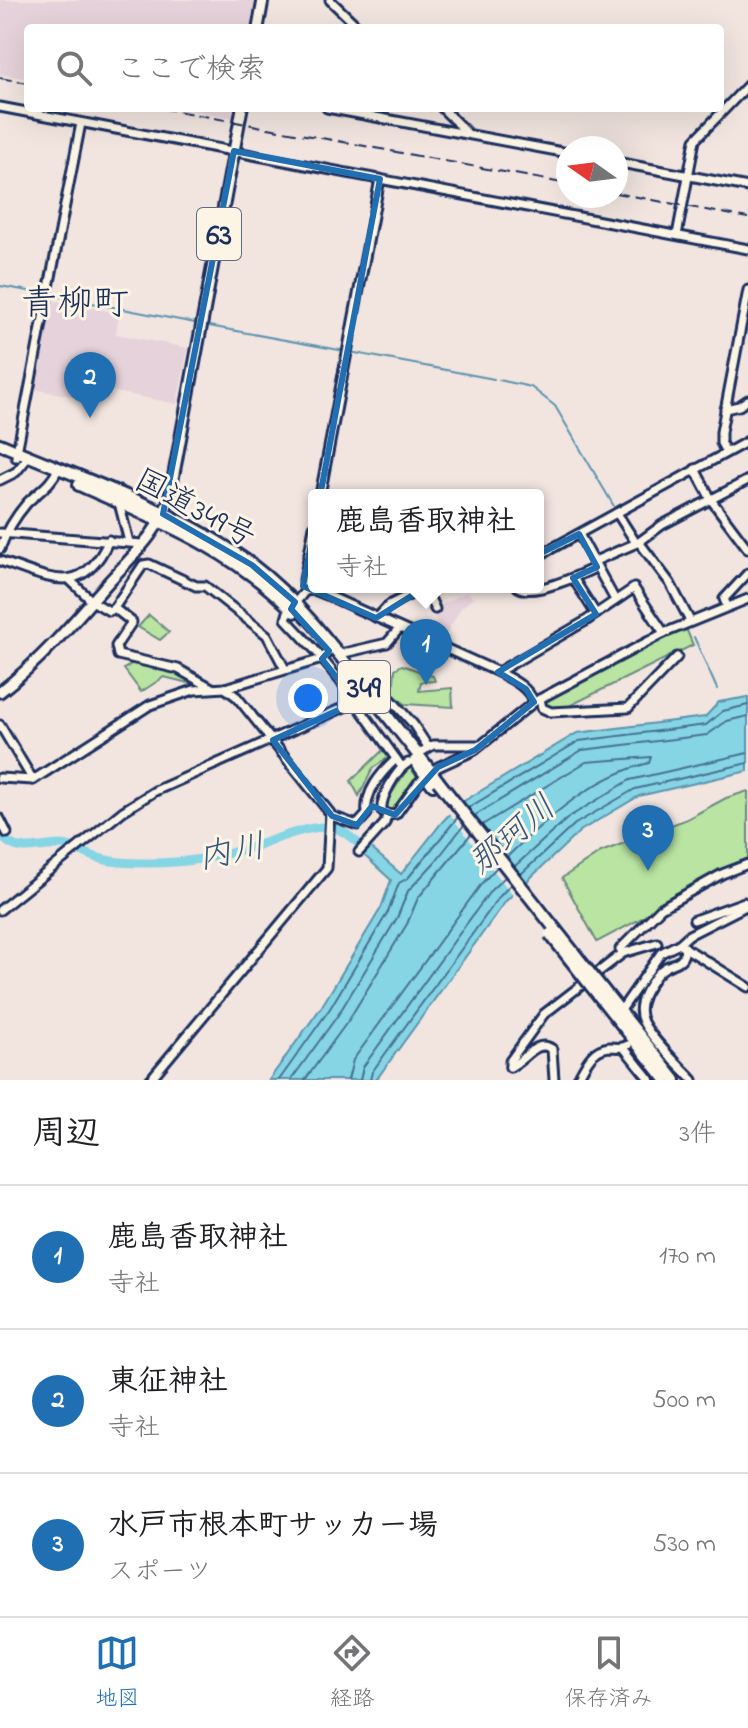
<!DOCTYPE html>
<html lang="ja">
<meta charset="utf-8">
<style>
body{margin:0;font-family:"Indie Flower","Klee One",sans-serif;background:#f6f6f6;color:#202124}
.compass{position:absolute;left:556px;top:136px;width:72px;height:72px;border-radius:50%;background:#fff;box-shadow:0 8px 32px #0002;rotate:284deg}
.you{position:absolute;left:308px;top:698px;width:28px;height:28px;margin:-20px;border:6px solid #fff;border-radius:50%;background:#1a73e8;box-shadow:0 0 0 12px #1a73e833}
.badge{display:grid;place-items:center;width:52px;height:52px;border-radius:50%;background:#1f6fb2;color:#fff;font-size:26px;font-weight:700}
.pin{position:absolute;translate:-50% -66px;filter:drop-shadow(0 2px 4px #0008)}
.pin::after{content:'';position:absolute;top:42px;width:28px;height:24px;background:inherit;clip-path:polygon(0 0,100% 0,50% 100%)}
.popup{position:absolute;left:308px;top:489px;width:236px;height:104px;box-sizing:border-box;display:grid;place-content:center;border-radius:8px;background:#fff;filter:drop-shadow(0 2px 6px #0005);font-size:26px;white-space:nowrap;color:#757577}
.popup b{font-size:30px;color:#202124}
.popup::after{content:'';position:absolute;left:50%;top:100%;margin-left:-16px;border:16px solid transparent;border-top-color:#fff}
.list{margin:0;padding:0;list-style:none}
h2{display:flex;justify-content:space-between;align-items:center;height:104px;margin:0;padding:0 32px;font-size:34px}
h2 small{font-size:26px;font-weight:400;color:#757577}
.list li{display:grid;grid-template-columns:52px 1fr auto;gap:24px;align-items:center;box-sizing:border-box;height:144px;padding:0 32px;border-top:2px solid #e0e0e0}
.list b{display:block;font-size:30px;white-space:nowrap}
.list p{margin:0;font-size:26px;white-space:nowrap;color:#757577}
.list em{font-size:26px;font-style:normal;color:#757577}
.icon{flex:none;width:44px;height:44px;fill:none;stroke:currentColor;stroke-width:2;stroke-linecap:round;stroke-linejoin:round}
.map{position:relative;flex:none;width:748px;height:1080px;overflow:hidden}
.search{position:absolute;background:#fff;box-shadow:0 8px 32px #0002;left:24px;right:24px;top:24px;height:88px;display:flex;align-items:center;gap:20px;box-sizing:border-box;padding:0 28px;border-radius:8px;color:#757577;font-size:30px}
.sheet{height:536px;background:#fff}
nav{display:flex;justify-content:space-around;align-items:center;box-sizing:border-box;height:112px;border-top:2px solid #e0e0e0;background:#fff;font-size:22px;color:#757577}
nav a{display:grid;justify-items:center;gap:4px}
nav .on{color:#1f6fb2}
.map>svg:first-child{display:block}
.built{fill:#e6d2da}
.green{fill:#b9e4a1;stroke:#6a8a80;stroke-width:2}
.water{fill:#86d5e4;stroke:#5b93ae;stroke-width:2}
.pier{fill:#f2e5e0}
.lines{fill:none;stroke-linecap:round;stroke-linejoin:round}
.shore{stroke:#467194;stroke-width:2}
.stream{stroke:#5b93ae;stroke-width:2}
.river{stroke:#86d5e4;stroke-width:9}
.minor-casing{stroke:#1b2f5e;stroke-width:13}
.major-casing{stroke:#1b2f5e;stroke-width:15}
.highway-casing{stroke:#1b2f5e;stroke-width:16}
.minor{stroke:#fcf5e5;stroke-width:7}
.major{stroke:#fcf5e5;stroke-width:9}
.highway{stroke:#fcf5e5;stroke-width:10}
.rail{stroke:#1b2f5e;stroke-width:2;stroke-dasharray:12 6;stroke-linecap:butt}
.highway-bridge-casing{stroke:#1b2f5e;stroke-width:16;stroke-linecap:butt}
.highway-bridge{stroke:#fcf5e5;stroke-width:10}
.marked{fill:none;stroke:#1f6fb2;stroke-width:6;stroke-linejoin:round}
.labels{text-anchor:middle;stroke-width:6;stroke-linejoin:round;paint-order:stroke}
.shield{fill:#fcf5e5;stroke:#5e6a86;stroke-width:2}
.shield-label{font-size:30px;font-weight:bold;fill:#1b2f5e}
.street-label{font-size:32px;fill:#1b2f5e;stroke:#fcf5e5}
.water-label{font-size:34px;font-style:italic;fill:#365880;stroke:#fcf5e5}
.quarter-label{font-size:36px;fill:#1b2f5e;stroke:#fcf5e5}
</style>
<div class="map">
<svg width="748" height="1080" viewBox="0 0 748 1080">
<rect width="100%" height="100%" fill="#f2e5e0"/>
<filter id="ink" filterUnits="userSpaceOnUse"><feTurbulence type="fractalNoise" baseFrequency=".0125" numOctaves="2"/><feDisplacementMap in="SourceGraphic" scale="16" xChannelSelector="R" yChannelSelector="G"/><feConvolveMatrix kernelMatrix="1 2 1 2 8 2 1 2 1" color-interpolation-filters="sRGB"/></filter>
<g filter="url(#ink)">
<g class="built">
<path d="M0,0H256L251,28H28V79L0,74Z"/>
<path d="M180,108H236L234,118Z"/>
<path d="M50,300L119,313L116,334L188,348L177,404L106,390L104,396L84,393L82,398L33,389Z"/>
<path d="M467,592L473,598L461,608L441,643L416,632L419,625L437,623L432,614L437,611L435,607Z"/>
</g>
<g class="green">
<path d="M149,615L169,632L160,640L138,627Z"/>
<path d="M685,626L693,645L561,710L547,709L542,700Z"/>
<path d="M134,662L179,671L197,685L164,677L141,692L124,669Z"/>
<path d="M402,665L433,676L435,681L421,682L419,691L452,688L453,707L405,704L393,694L395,669Z"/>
<path d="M383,750L389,757L373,768L359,796L351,781Z"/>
<path d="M409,766L419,780L393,813L384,810V806Z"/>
<path d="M748,791V862L597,942L562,878L601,852L687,819L726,798Z"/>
</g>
<path class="water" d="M748,697V771L639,796L580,831L506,901L376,1080H269L322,1006L381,908L391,880L365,856L367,853L360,845L368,852L372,849L401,874L443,821L459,804L577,733L705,717L719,702Z"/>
<path class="pier" d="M460,799L479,820L527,885L515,898L447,811Z"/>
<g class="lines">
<g class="shore">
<path d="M468,808L579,741L706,725L723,711L748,705"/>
<path d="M474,816L582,750L707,735L727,721L748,716"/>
<path d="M482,825L586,762L651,757L649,763C594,776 547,818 507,857"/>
<path d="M515,866L569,817L630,780L748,753"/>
<path d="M521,874L575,824L635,789L748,763"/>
<path d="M279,1080L329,1010L388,912L399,883L408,878L458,817"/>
<path d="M291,1080L338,1015L397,918L408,891L435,862L464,825"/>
<path d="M305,1080L348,1021L407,924L418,898L471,834"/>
<path d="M348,1080L353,1060L482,883L497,867"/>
<path d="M360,1080L363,1067L491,890L505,877"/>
<path d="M370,1080L372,1072L500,896L511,884"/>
</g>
<g class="stream">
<path d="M0,286L46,294"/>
<path d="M51,295L195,323"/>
<path d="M209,326L345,351"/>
<path d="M350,352L494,379"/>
<path d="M499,380L531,387L555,406L615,508"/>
<path d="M658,573L676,601"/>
<path d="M694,637L717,689"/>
</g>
<path class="river" d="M0,834C17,857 38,845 61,845C73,845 80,851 90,855C109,863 130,863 150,863C183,863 220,857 252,847C275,840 311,823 335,828C348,832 359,845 369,853"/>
<defs>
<g id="minor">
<path d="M330,0L359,28"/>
<path d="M0,107L748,249"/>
<path d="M327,108L568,153"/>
<path d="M442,108L467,133"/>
<path d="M616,162L748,187"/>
<path d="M677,235L695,140L748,85"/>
<path d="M725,409L739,406L748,400"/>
<path d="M726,452L721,443V432L748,290"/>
<path d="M16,457L81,123"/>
<path d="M695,469L712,501L748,549"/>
<path d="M0,480L16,472L25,461"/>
<path d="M320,495L380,179"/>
<path d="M119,503L129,542"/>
<path d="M617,513L636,543"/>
<path d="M0,533L142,544"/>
<path d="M579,534L615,600"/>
<path d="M639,542L670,583L690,621"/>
<path d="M0,549C6,532 15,517 27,503C39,491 51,485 58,469"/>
<path d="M538,556L748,441"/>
<path d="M0,561C48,577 82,600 109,540"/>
<path d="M595,561L639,542L662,525L748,480"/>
<path d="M573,578L596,614"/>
<path d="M71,581L92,601L109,611L114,608L143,565L149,564L196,586H205L267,635L285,669"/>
<path d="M425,587L435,609"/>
<path d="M518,587C533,597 580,575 597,567"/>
<path d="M305,591L304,580L314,527"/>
<path d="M727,606L724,599L748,573"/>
<path d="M114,608L132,622L116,646L118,655L178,669L212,688"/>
<path d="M377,618L389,605L426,587"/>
<path d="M340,654L387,643L399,629"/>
<path d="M498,672L584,622L634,588L664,633"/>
<path d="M379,698H390L413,724L428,747"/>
<path d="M540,699L542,708L551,712L628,708L677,657"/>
<path d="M534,702L664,633L748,599"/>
<path d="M0,725L33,780"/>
<path d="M423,751L433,745H480"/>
<path d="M402,767L341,682L315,650L286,619L288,612L305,591L314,590L329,596L498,672C513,680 527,686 534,702L475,750L438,767L418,783L396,814L390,815L382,811C380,798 396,770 408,763"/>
<path d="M0,778L33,780L150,705L194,690L225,688L322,659L329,651"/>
<path d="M332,816L357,825L367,814C364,792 381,773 396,759"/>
<path d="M0,819L7,833"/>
<path d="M359,852L385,823L387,815"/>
<path d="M0,910L123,811L155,791L356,702"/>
<path d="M694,920L744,902L747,905"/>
<path d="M679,944L689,935L748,905"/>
<path d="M685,947C684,962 678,961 666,967C658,971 654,978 649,986C642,996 637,1010 643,1022C652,1040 678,1064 693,1080"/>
<path d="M623,953L620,949L661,908L722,874L748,864"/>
<path d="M619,1013L661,953L679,944L748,987"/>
<path d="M624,1048L650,1080"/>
<path d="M510,1067V1061L544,1014L623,953L657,943"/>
<path d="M510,1067C525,1061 536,1038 552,1049L554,1080"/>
<path d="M150,1080L327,868L330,813L237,697L225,688"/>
<path d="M577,1080C585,1066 591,1049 609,1047C617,1047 621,1049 628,1045"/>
</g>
<g id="major">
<path d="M258,28L263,0"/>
<path d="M0,692C40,661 72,624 105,586C130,558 161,532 170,495L242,108"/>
</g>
<g id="highway">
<path d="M0,444C84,480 178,510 252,565C299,601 334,648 371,695C393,724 417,752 438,781"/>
<path d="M79,485C156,519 234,550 294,612"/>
<path d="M415,761L433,785"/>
<path d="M597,982L675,1080"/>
<path d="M591,986L666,1080"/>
</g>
</defs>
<use href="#minor" class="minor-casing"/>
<use href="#major" class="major-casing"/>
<use href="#highway" class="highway-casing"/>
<use href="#minor" class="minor"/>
<use href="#major" class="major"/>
<use href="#highway" class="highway"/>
<g class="rail">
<path d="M0,78L28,83"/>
<path d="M161,108L568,184"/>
<path d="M616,193L748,218"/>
</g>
<defs>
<g id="highway-bridge">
<path d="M438,781L597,982"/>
<path d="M550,934L591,986"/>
</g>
</defs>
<use href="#highway-bridge" class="highway-bridge-casing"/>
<use href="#highway-bridge" class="highway-bridge"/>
</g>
</g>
<path class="marked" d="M234,151L380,179L303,586L376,618L432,583L440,562L501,573L579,534L597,567L573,578L596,614L498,672L526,689L534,702L475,750L438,767L395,815L372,806L357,825L332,816L273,740L356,702L322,659L329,651L291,609L295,602L252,565L163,514Z"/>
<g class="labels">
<g class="shield">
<rect x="197" y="208" width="44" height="52" rx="6"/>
<rect x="338" y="661" width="52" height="52" rx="6"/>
</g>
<g class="shield-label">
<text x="219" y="244">63</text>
<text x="364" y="697">349</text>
</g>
<g class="street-label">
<text transform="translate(196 507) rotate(28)" y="11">国道349号</text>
</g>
<g class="water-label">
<text transform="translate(511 834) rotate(-41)" y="12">那珂川</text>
<text transform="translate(231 850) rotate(-11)" y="12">内川</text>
</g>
<g class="quarter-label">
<text x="75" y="314">青柳町</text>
</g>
</g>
</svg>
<svg class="compass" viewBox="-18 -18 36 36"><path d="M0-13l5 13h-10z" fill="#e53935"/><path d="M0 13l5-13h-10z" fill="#757577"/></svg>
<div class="you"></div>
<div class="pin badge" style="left:426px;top:685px">1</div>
<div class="popup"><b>鹿島香取神社</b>寺社</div>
<div class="pin badge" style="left:90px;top:418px">2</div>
<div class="pin badge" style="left:648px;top:871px">3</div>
<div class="search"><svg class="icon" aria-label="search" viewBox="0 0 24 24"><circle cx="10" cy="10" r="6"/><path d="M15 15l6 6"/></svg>ここで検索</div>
</div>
<section class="sheet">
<h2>周辺<small>3件</small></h2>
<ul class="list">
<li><span class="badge">1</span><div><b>鹿島香取神社</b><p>寺社</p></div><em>170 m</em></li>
<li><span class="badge">2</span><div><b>東征神社</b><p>寺社</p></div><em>500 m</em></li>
<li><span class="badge">3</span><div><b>水戸市根本町サッカー場</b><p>スポーツ</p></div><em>530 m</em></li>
</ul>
</section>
<nav>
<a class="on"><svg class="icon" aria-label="map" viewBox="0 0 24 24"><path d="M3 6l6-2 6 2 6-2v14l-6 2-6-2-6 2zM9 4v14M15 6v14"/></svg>地図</a>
<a><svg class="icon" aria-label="directions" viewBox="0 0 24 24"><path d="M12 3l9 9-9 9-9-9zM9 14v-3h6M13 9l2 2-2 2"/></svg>経路</a>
<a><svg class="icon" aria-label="saved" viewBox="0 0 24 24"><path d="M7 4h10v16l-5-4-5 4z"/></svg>保存済み</a>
</nav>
